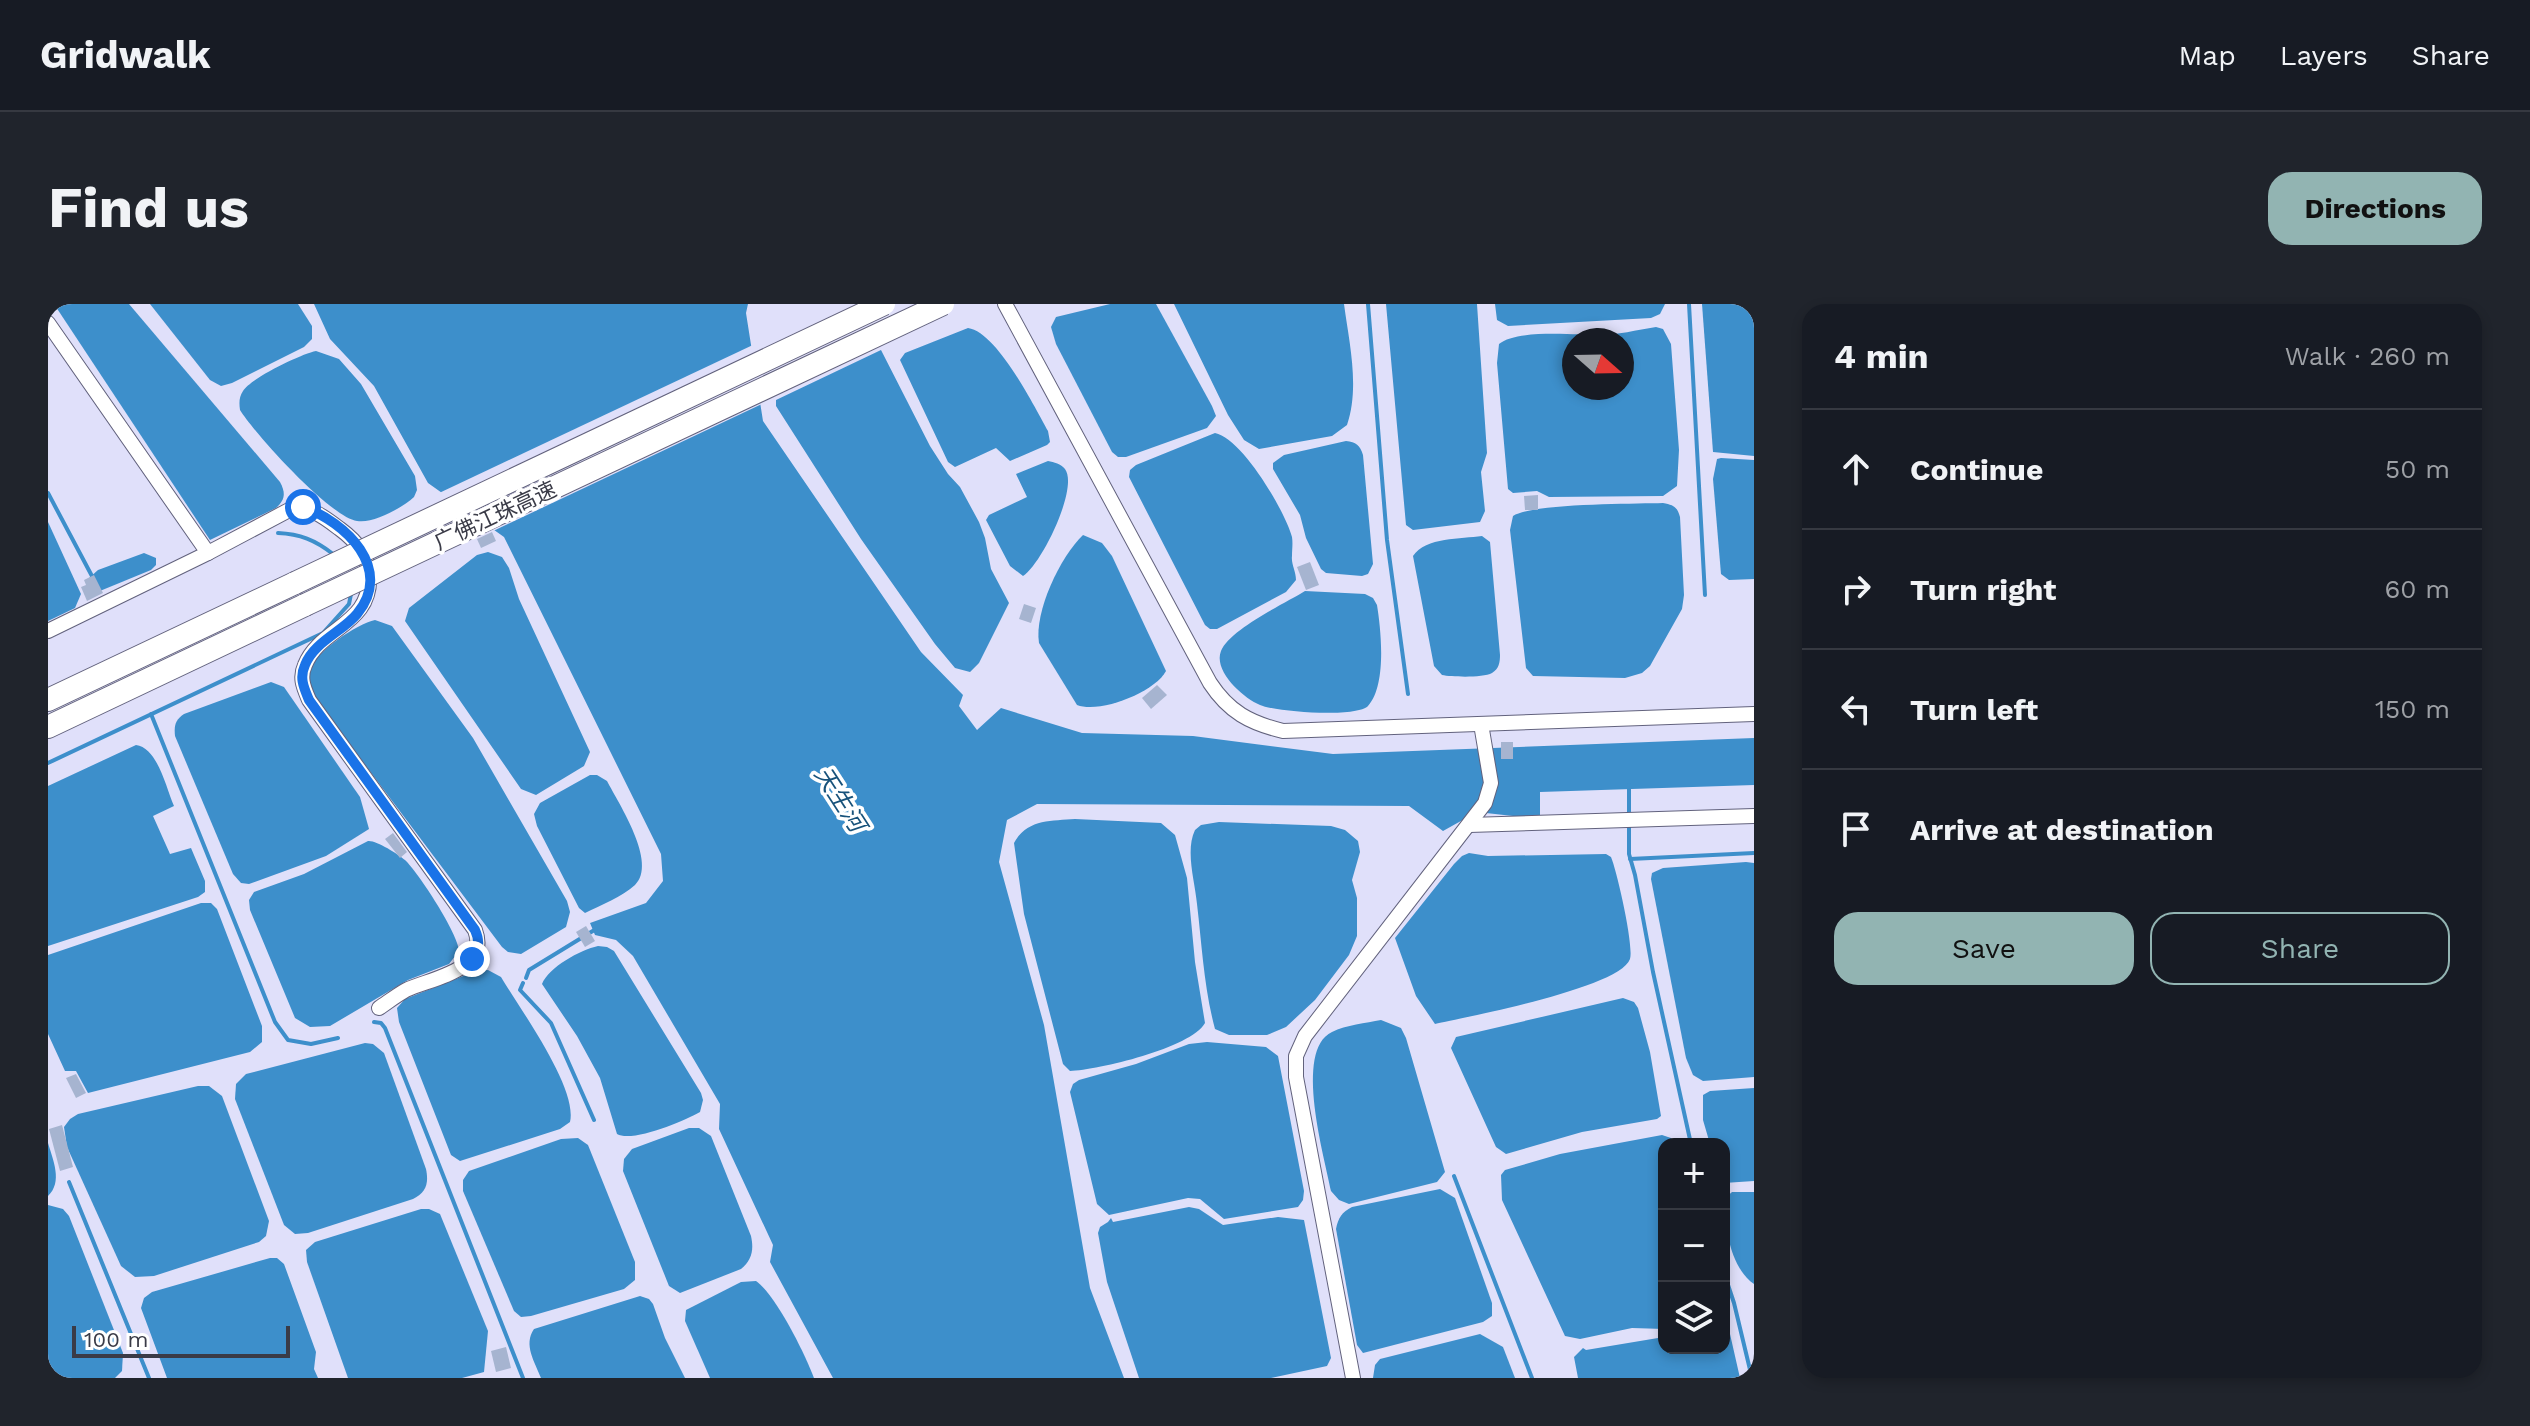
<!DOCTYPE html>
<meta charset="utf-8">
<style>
body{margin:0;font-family:"Work Sans","Noto Sans SC",sans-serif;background:#20242c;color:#f1f3f6}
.controls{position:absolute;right:24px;bottom:24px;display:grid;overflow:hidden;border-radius:16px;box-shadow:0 4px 12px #0003}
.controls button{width:72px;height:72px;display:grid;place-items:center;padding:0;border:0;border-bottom:2px solid #363941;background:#171b24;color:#f1f3f6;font:40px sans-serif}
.compass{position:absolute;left:1514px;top:24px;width:72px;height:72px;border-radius:50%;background:#171b24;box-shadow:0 4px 12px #0003;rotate:110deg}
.scale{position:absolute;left:24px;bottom:20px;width:218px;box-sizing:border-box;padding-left:8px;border:4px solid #3a3b47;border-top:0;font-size:22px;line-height:28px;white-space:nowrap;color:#3a3b47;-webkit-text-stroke:6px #fff;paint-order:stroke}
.stop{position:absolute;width:24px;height:24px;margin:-18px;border:6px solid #1a73e8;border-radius:50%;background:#fff}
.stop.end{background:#1a73e8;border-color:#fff;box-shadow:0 2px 8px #0008}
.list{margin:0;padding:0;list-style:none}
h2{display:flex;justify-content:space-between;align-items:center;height:104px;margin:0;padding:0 32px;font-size:34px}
h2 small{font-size:26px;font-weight:400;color:#9ea1a6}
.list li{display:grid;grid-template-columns:52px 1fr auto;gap:24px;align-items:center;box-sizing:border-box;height:120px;padding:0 32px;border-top:2px solid #363941}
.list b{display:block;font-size:30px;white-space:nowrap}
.list em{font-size:26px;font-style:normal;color:#9ea1a6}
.actions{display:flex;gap:16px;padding:24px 32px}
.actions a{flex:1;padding:18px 0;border:2px solid #92b4b2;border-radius:24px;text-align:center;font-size:28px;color:#92b4b2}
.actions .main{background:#92b4b2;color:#111}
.icon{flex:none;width:44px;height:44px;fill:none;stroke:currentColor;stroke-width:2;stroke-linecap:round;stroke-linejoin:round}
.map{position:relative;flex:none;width:1706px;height:1074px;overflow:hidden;border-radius:24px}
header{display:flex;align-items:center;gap:48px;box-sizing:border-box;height:112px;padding:0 40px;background:#171b24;border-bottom:2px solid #363941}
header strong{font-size:38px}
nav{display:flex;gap:44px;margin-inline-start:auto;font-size:28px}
.intro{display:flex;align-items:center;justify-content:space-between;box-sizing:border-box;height:192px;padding:0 48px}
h1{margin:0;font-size:56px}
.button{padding:20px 36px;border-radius:24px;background:#92b4b2;color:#111;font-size:28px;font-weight:700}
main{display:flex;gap:48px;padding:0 48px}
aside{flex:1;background:#171b24;border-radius:24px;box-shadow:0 4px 12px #0003}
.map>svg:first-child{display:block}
.water{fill:#3d8fcb;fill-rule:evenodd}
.pier{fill:#e0e0fa}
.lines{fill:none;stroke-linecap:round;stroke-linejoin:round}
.stream{stroke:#3d8fcb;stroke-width:4}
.building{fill:#a6b4d0}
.minor-casing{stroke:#62627d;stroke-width:16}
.highway-casing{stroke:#62627d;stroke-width:24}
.minor{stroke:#fff;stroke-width:14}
.highway{stroke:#fff;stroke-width:22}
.highway-bridge-casing{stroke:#62627d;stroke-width:24;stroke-linecap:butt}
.highway-bridge{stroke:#fff;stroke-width:22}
.route{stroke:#1a73e8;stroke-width:10}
.labels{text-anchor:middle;stroke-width:7;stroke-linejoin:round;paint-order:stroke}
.street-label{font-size:22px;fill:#3a3b47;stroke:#fff}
.water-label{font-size:24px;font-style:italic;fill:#17527b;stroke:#fff}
</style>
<header>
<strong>Gridwalk</strong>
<nav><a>Map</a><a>Layers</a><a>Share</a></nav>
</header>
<div class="intro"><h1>Find us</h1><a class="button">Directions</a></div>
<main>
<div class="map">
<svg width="1706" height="1074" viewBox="0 0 1706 1074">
<rect width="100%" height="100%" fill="#e0e0fa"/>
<g class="water">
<path d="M6,0H81L232,178C238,189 237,196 228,204L162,236Z"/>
<path d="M102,0H250L264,22V35L256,43L184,79L173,82L162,76Z"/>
<path d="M266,0H700L698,9L715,117L873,348L915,391L911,402L929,426L953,404L1034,429L1145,432L1285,450L1706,434V481L1492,488V513L1465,512L1429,508L1395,527L1361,502L989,500L959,516L951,558L996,721L1042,984L1076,1074H785L722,958L725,941L671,825L672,800L585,652L568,636L547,631L542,619L598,599L615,577L613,550L456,233L380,179L326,82L282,35Z"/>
<path d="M1062,0H1108L1164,102L1168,112L1159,124L1078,153H1070L1064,148L1008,40L1003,23L1008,13Z"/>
<path d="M1126,0H1296C1301,38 1312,83 1299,121L1284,132L1211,145L1196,136L1180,111Z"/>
<path d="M1338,0H1429L1439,149L1433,168L1437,207L1432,218L1365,226L1358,221Z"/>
<path d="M1447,0H1617L1612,10L1603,14L1460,22L1449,16Z"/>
<path d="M1654,0H1706V152L1665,148Z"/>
<path d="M1608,23L1615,25L1623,40L1631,146L1629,182L1615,192L1501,193L1489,187L1465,189L1460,185L1449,59L1451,40C1468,25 1528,31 1551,31C1569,31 1589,26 1608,23ZM1574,36V84H1526V36Z"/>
<path d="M920,24C949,28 986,102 1000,127L1002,138L999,141L962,157L948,144L907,163L900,158L852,56L857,49Z"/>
<path d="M833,46L882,142L900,170L912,183L931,218L937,234L943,265L961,299L931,359L922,368L907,364L887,340L813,235L728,102V96Z"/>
<path d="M268,47L291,55L313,80L367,172L369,186L366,193C354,204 325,220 309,217C282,213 207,130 192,106C191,99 191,93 195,87C203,74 253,50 268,47Z"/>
<path d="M1167,129C1194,134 1237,207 1244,233C1245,240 1244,245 1244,252C1243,260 1248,267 1248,276L1238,288L1169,325H1162L1157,321L1081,173L1082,166L1088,161Z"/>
<path d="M1298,137C1308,138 1312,141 1315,151L1325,260L1320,270L1314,272L1278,269L1273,265L1258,234L1252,211L1225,165V159L1236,151Z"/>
<path d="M1673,154L1706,156V275L1681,276L1673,270L1665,175L1669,155Z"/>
<path d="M1000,157C1006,158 1013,160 1017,165C1031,184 993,261 975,272L962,262L938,216L941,211L979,193L968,170Z"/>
<path d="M1615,199C1625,201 1629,202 1632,213L1636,291L1634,305L1602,362L1594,369L1577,374L1485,372L1478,364L1462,226L1465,212C1486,199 1585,200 1615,199Z"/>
<path d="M0,218L33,290L27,304L0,317Z"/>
<path d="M1035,231L1054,239L1064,252L1118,367C1107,388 1052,410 1029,401L991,339C986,308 1012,253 1035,231Z"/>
<path d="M1434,232L1442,238L1452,351C1452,358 1451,365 1444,369C1435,374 1404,373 1394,371L1386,362L1365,252C1378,233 1413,235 1434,232Z"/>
<path d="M440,248L454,253L461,264L471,295L542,448L536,462L488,491L473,485L357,317L361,304L429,251Z"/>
<path d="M96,249L108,254V261L103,266L47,289L40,275L50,266Z"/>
<path d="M1257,287L1317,290L1325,294L1329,301C1333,326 1339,381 1320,402C1308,414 1228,408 1212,401C1195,394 1165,367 1173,347C1182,325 1236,300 1257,287Z"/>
<path d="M327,316L344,322L425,434L519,597L522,608L518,623L473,650L460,648L454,643L266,393C264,384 260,376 262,367C266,348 309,320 327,316Z"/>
<path d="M223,378L236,383L312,493L321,525L278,552L201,580L193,579L185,570L127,432C126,422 127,416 136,410Z"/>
<path d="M88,441C110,444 118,484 126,502L105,512L122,550L143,544L157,577V588L150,593L0,642V482Z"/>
<path d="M542,471H549L559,477C571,500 610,559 587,581C574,593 553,601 537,609L531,604L489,522L486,510L492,499Z"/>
<path d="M1027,515L1113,519L1127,531L1139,574L1147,658L1157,719C1143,744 1050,766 1022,767L1015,760L976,610L966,539C979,515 1003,517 1027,515Z"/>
<path d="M1171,518L1283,522L1297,526L1310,537L1312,548L1304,576L1309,594V632L1301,651L1267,696L1238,723L1219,731H1181L1167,725C1156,684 1154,642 1149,600C1147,577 1137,547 1147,526L1153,521Z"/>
<path d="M320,537C328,536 350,550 357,556C370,568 411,631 411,647L401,660L360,676L282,722L262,723L247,714L202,606L201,596L206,588L256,570Z"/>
<path d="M1421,549L1440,552L1558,550L1563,553C1569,567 1586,642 1582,655C1572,684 1418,713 1387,720L1368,692L1347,634L1406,560L1414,552Z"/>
<path d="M1698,558L1706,559V773L1655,777L1645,771L1638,754L1603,575L1604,569L1615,564Z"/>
<path d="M153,599H163L169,605L214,722V738L202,748L40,789L28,767H17L0,730V651Z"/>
<path d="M550,642L559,643L566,647L653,789L655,796L652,808C636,817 584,839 569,830L552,774L529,732L494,680C501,663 532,646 550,642Z"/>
<path d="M440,666L453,673C472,705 530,784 522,818L512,825L412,857L403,851L351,718L349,704L357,695L428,667Z"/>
<path d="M1575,694L1586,698L1590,704L1602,748L1613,812L1609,815L1534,828L1458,850L1448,843L1403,744L1408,733Z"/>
<path d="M1333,716L1353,724L1358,734L1397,868L1389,878L1301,900L1291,896L1283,887C1277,854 1245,746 1284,728C1298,721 1318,719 1333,716Z"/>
<path d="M1159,738L1218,743L1230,752L1256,887L1255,896L1250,903L1176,915L1152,895L1140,894L1061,911L1049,900L1022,788L1025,780L1031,776L1088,760L1141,740Z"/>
<path d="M317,739L325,740L336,749L378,865C381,880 378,888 365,895L260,929L247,930L236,921L187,795L188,780L198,770Z"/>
<path d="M150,782H161L174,792L221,917L218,932L211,938L106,972L87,973L73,962L19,843L16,823L22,815L30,810Z"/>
<path d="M1706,784V877L1676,879V840H1662L1655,816V791L1662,787Z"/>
<path d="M641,824H651L663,832L703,932C706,946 704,956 693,965L632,989L621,982L575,867L576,855L584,845Z"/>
<path d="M1614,831L1623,834L1626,840H1616V1025L1584,1024L1532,1035L1517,1032L1454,896L1453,871L1457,866L1512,850Z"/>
<path d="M530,834L540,841L587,958V976L576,985L483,1012L473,1013L466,1007L415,887V876L421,867L513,835Z"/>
<path d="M0,839C5,856 15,878 0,892Z"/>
<path d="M1392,885L1407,894L1444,999V1012L1435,1018L1315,1049L1309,1041L1288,925C1290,914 1294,908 1304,903Z"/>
<path d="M1684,888H1706V980C1682,964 1676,920 1676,895Z"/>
<path d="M0,901L15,905L21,912L75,1049L74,1067L67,1074H0Z"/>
<path d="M1141,903L1151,905L1175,921L1230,913L1256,916L1283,1054L1279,1062L1223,1074H1091L1059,978L1050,929L1052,923L1060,918L1063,914L1065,918Z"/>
<path d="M373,905H381L392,910L440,1027L436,1068L414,1074H300L259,958L258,946L267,938Z"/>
<path d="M222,954H229L236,960L268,1048L266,1065L270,1074H119L93,1004L96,994L104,988Z"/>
<path d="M708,977C728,991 757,1050 766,1074H662L637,1017L638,1006L693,978Z"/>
<path d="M592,992L601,995L605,1000L617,1034L637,1074H493C487,1058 475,1041 486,1025Z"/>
<path d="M1676,1022L1682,1030L1692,1074H1530L1526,1053L1535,1044L1538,1046L1616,1033V1044H1676Z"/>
<path d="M1432,1030L1455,1043L1467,1074H1325L1327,1061L1332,1055Z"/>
</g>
<g class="pier">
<path d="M707,40L716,99L443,228L389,190Z"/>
<path d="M831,43H835L724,95L726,92Z"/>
</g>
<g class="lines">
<g class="stream">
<path d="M1320,0L1339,236L1360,390"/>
<path d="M1641,0L1657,291"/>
<path d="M0,189L45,274"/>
<path d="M230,229C252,230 267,236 285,250"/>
<path d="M103,410L227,718L240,736L263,740L290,734"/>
<path d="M0,459L275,329L301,300L303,290"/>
<path d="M1581,512V481"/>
<path d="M1581,521V550L1587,571L1605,668L1643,840"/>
<path d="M1582,555L1706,549"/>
<path d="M478,674L481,666L548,625"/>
<path d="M475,679L472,686L503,719L546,816"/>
<path d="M326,718L333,719L337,724L475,1074"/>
<path d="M1406,872L1484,1074"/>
<path d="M21,878L101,1074"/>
<path d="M1676,969L1686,999L1704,1074"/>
</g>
</g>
<g class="building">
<path d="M1490,191V206H1477L1476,192Z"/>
<path d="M444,228L448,237L433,244L429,235Z"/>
<path d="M1262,258L1271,281L1258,286L1249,263Z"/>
<path d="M46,271L55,289L39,297L33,283L38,281L36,276Z"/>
<path d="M976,300L988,304L983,319L971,315Z"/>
<path d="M1109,381L1119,391L1103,405L1094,394Z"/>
<rect x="1453" y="438" width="12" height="17"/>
<path d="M345,529L359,548L352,554L337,535Z"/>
<path d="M538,622L547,637L537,643L528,628Z"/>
<path d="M28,770L38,789L28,794L18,774Z"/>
<path d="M14,821L25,863L12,867L1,825Z"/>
<path d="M458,1043L463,1064L448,1068L443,1047Z"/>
</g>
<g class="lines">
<defs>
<g id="minor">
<path d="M957,0L1162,379C1181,408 1202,419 1235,427L1706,410"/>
<path d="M0,19L160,249"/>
<path d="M0,327L160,249L243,205C263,202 276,213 292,225C307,236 320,250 321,270C325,321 272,323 257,361C251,374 256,384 261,396L427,626C442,666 384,674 358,686C349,691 340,698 331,704"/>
<path d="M1421,521L1706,512"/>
<path d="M1305,1074L1248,773V752L1257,732L1437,499L1443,479L1433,420"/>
</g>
<g id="highway">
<path d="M0,396L247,279"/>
<path d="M0,423L257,301"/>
</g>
</defs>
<use href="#minor" class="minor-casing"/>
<use href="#highway" class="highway-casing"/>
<use href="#minor" class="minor"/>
<use href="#highway" class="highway"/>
<defs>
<g id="highway-bridge">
<path d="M247,279L836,0"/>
<path d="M257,301L895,0"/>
</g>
</defs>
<use href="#highway-bridge" class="highway-bridge-casing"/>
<use href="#highway-bridge" class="highway-bridge"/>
</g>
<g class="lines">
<path class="route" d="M255,203C298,218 346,265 309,310C294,328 266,338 257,361C251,374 256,384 261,396L427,626C432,637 431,645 424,655"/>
</g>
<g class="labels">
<g class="street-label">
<text transform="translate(447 211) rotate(-25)" y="8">广佛江珠高速</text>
</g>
<g class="water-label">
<text transform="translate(792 495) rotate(57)" y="8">天生河</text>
</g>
</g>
</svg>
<div class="controls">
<button>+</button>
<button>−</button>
<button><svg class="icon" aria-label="layers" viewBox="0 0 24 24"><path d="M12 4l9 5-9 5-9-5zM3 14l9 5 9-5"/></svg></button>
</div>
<svg class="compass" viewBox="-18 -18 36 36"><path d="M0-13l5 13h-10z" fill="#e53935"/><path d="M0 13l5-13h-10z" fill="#9ea1a6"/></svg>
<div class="scale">100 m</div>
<div class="stop" style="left:255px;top:203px"></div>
<div class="stop end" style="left:424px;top:655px"></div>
</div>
<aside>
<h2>4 min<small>Walk · 260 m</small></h2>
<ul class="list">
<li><svg class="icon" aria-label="ahead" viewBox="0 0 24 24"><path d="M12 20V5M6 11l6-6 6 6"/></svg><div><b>Continue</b></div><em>50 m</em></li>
<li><svg class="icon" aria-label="right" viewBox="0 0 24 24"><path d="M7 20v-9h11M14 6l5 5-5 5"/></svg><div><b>Turn right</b></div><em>60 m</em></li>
<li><svg class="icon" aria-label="left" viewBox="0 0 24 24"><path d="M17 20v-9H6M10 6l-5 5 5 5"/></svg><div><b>Turn left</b></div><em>150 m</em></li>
<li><svg class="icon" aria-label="arrive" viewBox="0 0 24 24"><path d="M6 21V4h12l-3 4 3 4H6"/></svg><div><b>Arrive at destination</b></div></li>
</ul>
<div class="actions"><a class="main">Save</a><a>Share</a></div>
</aside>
</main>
